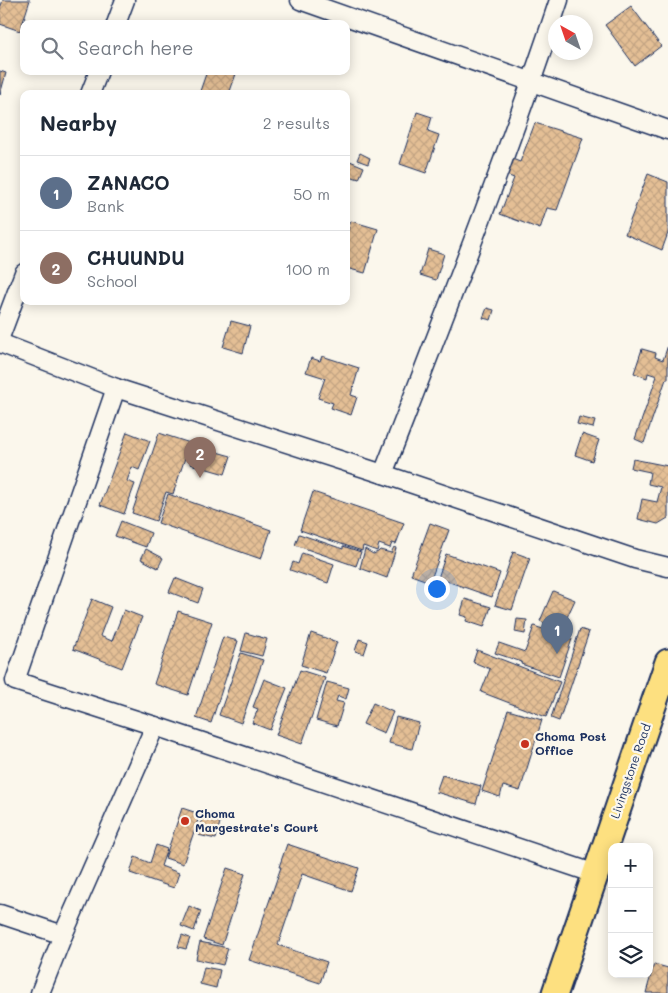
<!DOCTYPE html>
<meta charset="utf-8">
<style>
body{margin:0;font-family:Mali,sans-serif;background:#f2f2f3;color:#1f2937}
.controls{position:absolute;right:15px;bottom:15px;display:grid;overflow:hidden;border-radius:10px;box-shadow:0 2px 12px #0003}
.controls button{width:45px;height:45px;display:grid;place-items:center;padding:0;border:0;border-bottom:1px solid #e0e1e3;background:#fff;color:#1f2937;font:25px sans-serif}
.compass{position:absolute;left:548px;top:15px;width:45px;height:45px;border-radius:50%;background:#fff;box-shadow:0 2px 12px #0003;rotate:320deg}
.you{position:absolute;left:436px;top:588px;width:18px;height:18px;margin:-12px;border:4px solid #fff;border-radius:50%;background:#1a73e8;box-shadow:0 0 0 8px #1a73e833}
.badge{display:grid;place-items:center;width:32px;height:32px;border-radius:50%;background:#b45309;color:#fff;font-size:16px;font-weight:700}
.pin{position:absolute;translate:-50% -41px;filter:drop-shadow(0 1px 2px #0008)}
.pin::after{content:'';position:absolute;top:26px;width:18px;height:15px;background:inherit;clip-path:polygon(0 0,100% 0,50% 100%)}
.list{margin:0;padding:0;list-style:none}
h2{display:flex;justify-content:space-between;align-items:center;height:65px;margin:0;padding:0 20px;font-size:21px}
h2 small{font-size:16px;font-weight:400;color:#747a83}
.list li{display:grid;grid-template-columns:32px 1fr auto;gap:15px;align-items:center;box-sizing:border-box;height:75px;padding:0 20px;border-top:1px solid #e0e1e3}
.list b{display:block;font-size:19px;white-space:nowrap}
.list p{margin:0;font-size:16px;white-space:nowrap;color:#747a83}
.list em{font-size:16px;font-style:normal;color:#747a83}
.icon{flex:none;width:28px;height:28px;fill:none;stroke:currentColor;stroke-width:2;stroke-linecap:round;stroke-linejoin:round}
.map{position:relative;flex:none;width:668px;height:993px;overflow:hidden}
.search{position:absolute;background:#fff;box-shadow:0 2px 12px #0003;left:20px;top:20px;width:330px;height:55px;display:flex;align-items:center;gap:12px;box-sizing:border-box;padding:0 18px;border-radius:10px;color:#747a83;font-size:19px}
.panel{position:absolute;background:#fff;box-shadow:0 2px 12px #0003;left:20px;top:90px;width:330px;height:215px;border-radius:10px}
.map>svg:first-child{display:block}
.building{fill:url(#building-cross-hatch);stroke:#1b2f5e}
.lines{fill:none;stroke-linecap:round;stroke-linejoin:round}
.minor-casing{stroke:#1b2f5e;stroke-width:21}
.highway-casing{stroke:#1b2f5e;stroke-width:29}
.minor{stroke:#fbf7ec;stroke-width:18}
.highway{stroke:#fde080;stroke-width:25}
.poi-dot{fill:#c8321e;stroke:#fbf7ec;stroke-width:2}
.labels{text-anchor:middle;stroke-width:4.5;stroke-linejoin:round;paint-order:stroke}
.poi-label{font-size:12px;font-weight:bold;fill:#1b2f5e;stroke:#fbf7ec;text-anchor:start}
.street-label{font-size:12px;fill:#1b2f5e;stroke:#fbf7ec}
</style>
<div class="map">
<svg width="668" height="993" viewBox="0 0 668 993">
<defs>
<pattern id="building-cross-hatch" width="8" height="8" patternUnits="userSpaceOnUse" patternTransform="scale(1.25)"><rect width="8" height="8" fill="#e4bf95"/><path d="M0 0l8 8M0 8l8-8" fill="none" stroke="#c3a483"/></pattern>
</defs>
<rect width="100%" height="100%" fill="#fbf7ec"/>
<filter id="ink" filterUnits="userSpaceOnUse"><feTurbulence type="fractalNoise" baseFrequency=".02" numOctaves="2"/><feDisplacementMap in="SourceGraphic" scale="10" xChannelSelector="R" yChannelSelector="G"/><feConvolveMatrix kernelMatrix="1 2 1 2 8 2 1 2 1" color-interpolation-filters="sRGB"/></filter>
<g filter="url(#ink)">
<g class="building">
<path d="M3,0H30L20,31L0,24V8Z"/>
<path d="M631,6L661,46L635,66L605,25Z"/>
<path d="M0,71L6,73L0,95Z"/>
<path d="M207,71H237L229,94H199Z"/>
<path d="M417,112L432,117L428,131L439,135L426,173L400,164Z"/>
<path d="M535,123L583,138L557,210L547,208L540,229L500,214L514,178L501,173L507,157L520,162Z"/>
<path d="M360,153L370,158L368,164L357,160Z"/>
<path d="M350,161L364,167L359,179L346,175Z"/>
<path d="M648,174L668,182V233L662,250L625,234Z"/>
<path d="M351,221L378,229L365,273L346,268V236Z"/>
<path d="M428,249L444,254L436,280L420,275Z"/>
<path d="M487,308L494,310L491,320L483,318Z"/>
<path d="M231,321L250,326L243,353L223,347Z"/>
<path d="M668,345V379H666L644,443L635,439L657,376L648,373L647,378L634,373L642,349L656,353L655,357L663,360Z"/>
<path d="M322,356L359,368L351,395L357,397L351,415L331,408L333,403L318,398L325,378L306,372L311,358L320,361Z"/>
<path d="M579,417L595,421L593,428L577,424Z"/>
<path d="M127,432L150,441L139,470L132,467L127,481L135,484L124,514L100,505Z"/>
<path d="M159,433L190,443L173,494L166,492L156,521L132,513Z"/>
<path d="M582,434L599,440L592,461L575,455Z"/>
<path d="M195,446L231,456L225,474L190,464Z"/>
<path d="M633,459L668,466V518L658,524L638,519L642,499L657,502L661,487L648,484L650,472L631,468Z"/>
<path d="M313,492L404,523L396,544L392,543L390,548L379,544L377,551L363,546L362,551L300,530Z"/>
<path d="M168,494L271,530L261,559L158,523Z"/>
<path d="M121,521L151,533L146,547L115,536Z"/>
<path d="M430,523L449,530L430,582L411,575Z"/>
<path d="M299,534L343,549V546L361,552L356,566L295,545Z"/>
<path d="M394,547L396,548L387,578L360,568L365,549L373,554L378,552L380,550L391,553Z"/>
<path d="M146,549L163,558L158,568L141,559Z"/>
<path d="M513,552L530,558L512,610L495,605Z"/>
<path d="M302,553L334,564L328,583L290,570L293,562L298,564Z"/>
<path d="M446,554L500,573L492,597L438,578Z"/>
<path d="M175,578L203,589L198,603L169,592Z"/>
<path d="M553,591L575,600L561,630L540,621Z"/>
<path d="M92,599L111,607L100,636L112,641L124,610L142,617L122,668L73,649Z"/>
<path d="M465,599L491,607L484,627L466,621L467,617L460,615Z"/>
<path d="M178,611L212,622L188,695L154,684Z"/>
<path d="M517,619L527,620L525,634L515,632Z"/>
<path d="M534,626L572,639L559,677L521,664L522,662L495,653L499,643L525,652Z"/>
<path d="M580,629L589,632L559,721L551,718Z"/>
<path d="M246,633L267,639L262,656L241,651Z"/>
<path d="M311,633L337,642L326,673L301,665Z"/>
<path d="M223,637L238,641L211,723L196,718Z"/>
<path d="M359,639L368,642L364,654L355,651Z"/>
<path d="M477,650L560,682L546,717L481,692L490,669L473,662Z"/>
<path d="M241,653L263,660L241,723L219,715Z"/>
<path d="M300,670L325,678L302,744L276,735Z"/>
<path d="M264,679L287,688L270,730L252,723L258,709L253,707Z"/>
<path d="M327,682L349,688L346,699L338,696L336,701L344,703L337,726L316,720Z"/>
<path d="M373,703L393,712L384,733L363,724Z"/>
<path d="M508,710L542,720L520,791L503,786L500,797L482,791Z"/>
<path d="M396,717L419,723L412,749L389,743Z"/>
<path d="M442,775L481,786L476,804L436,792Z"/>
<path d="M182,808L200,814L183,864L165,858Z"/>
<path d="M203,814L209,815L208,820L220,822L216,839L198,835Z"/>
<path d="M287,844L359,868L351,891L302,874L278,945L327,962L320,983L249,960L281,867H279Z"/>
<path d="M156,845L167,849L161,866L179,873L174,888L130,873L135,857L150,863Z"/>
<path d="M227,868L245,874L222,945L203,939Z"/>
<path d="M189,906L201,911L194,931L181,926Z"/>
<path d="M182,935L190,938L186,949L178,947Z"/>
<path d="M200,942L228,948L223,965L196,959Z"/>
<path d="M654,964L668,968V993H646Z"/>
<path d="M204,967L220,970L216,988L200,984Z"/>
</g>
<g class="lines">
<defs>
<g id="minor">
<path d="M300,0L668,130"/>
<path d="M116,24L125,0"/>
<path d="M90,94L99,71"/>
<path d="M0,337L24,273"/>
<path d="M0,343L116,388L383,474L635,559L668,567"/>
<path d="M116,388L15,681L155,726L596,874"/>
<path d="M383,474C444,317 506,160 559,0"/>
<path d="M0,914L63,935L155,726"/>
<path d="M40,993L63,935"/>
</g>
<path id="highway" d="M555,993L668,662"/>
</defs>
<use href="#minor" class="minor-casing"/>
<use href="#highway" class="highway-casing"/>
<use href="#minor" class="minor"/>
<use href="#highway" class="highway"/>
</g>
</g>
<g class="poi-dot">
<circle cx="525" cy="744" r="5"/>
<circle cx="185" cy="821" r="5"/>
</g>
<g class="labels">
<g class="poi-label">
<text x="535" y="741">Choma Post<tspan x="535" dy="14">Office</tspan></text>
<text x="195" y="818">Choma<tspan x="195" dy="14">Margestrate's Court</tspan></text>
</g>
<g class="street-label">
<text transform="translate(631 771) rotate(-71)" y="4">Livingstone Road</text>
</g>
</g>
</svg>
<div class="controls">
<button>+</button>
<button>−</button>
<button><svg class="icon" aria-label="layers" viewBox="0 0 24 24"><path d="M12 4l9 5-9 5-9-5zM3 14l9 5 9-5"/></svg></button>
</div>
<svg class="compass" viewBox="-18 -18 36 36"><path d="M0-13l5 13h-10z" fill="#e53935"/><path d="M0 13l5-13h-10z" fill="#747a83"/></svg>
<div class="you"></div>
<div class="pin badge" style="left:557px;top:654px;background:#5c6f8a">1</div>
<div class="pin badge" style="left:200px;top:478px;background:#8d6e63">2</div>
<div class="search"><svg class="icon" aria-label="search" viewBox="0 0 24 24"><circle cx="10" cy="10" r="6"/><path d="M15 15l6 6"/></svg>Search here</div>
<section class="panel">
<h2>Nearby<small>2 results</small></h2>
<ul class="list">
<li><span class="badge" style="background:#5c6f8a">1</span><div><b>ZANACO</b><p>Bank</p></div><em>50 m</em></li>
<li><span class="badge" style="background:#8d6e63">2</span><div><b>CHUUNDU</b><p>School</p></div><em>100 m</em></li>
</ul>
</section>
</div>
